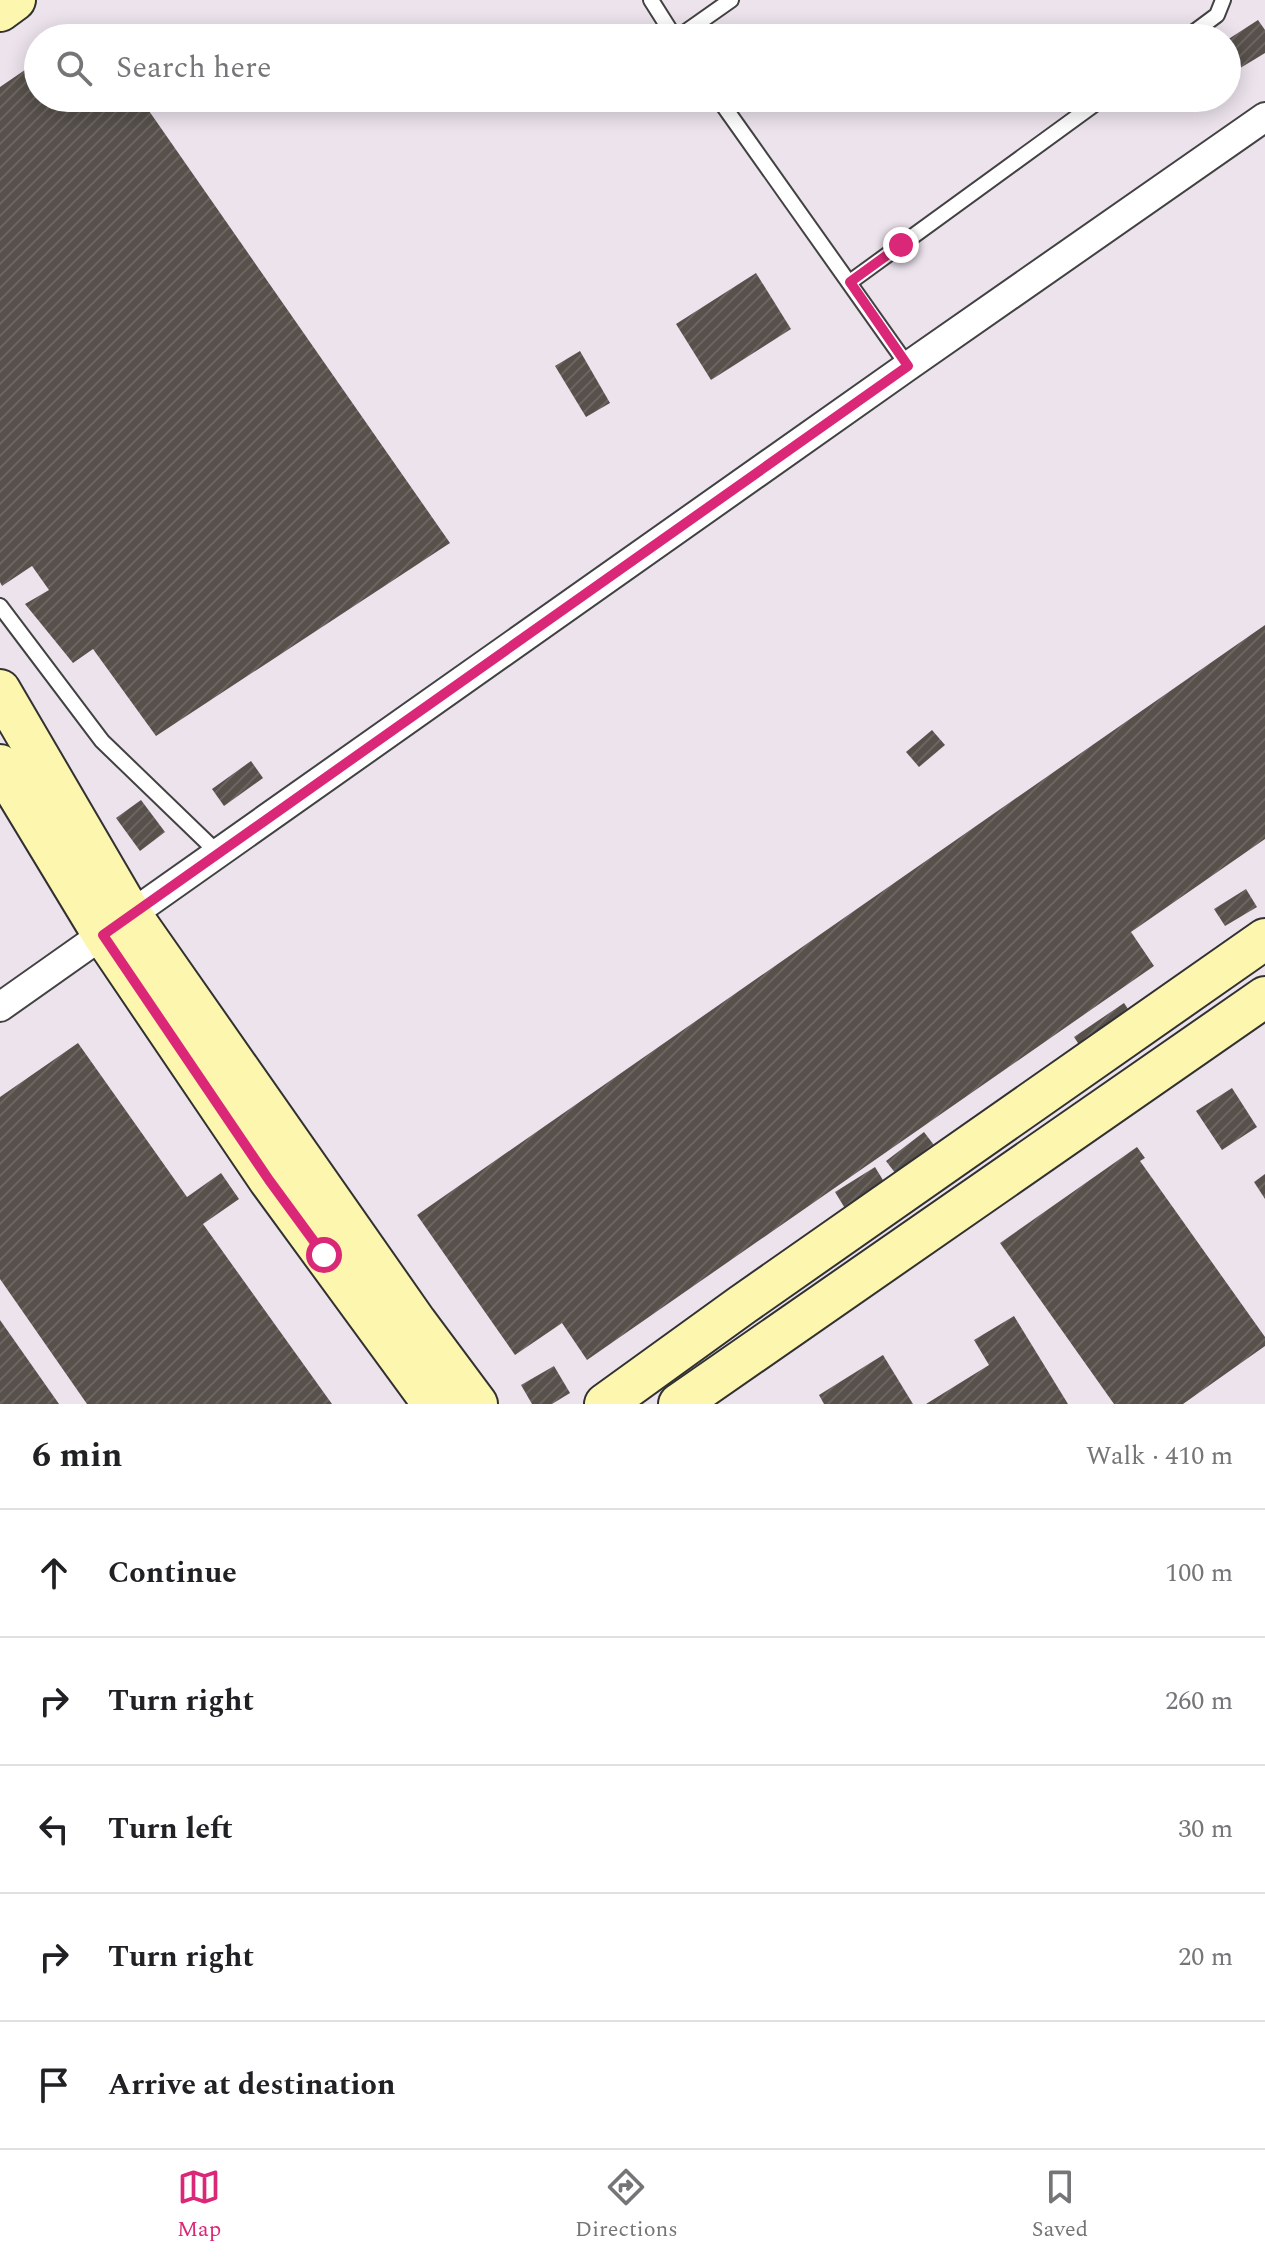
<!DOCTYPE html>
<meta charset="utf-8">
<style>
body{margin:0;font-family:Spectral,serif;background:#f2f2f2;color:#202124}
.stop{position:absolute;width:24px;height:24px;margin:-18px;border:6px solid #db2777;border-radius:50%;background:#fff}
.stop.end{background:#db2777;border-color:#fff;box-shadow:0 2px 8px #0008}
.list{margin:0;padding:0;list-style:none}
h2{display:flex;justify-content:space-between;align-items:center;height:104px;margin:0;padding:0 32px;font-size:34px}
h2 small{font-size:26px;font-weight:400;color:#757577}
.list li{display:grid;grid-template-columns:52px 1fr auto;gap:24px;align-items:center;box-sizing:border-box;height:128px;padding:0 32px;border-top:2px solid #e0e0e0}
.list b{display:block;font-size:30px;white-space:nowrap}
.list em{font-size:26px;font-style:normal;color:#757577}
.icon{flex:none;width:44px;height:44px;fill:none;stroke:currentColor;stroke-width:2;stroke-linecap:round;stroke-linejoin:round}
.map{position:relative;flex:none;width:1265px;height:1404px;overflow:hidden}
.search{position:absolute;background:#fff;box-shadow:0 4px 20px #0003;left:24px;right:24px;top:24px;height:88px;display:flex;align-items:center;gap:20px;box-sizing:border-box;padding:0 28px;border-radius:44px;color:#757577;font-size:30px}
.sheet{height:744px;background:#fff}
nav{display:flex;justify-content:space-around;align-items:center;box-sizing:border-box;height:112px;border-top:2px solid #e0e0e0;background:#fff;font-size:22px;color:#757577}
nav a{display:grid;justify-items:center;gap:4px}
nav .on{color:#db2777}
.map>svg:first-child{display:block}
.industrial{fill:#ece3ed;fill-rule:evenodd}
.building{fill:url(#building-hatch)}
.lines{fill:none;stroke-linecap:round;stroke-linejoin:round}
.lane-casing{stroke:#424242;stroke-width:18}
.street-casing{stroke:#424242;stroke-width:32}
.secondary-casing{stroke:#313131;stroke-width:44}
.lane{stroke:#fff;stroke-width:14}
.street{stroke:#fff;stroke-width:28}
.secondary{stroke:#fcf6ae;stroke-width:40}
.route{stroke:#db2777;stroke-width:10}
</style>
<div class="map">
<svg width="1265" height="1404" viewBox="0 0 1265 1404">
<defs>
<pattern id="building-hatch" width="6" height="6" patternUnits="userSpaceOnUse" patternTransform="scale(2)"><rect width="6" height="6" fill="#57504b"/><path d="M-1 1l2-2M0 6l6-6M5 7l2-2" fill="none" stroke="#6a6561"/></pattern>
</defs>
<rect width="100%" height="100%" fill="#fefcf1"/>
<path class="industrial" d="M0,0H1265V1404H0ZM38,38H1227V98H38Z"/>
<g class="building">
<path d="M1258,20L1265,30V53L1237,70L1227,54V40Z"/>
<path d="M90,27L98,38H73Z"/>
<path d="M38,61V98H140L450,543L156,736L93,649L73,663L25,604L49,590L32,566L2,586L0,582V87Z"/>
<path d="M756,273L791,329L711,380L676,324Z"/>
<path d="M580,351L610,403L586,417L555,366Z"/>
<path d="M1265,625V839L1131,932L1154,966L587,1360L562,1323L515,1355L417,1215Z"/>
<path d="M932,730L945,745L919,767L906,752Z"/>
<path d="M251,761L263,778L224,806L212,789Z"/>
<path d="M141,800L165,832L140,851L116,818Z"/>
<path d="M1246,889L1257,907L1225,926L1214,909Z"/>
<path d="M1124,1003L1136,1021L1086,1055L1074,1037Z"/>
<path d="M78,1043L187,1197L221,1173L239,1199L203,1224L332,1404H87L0,1279V1097Z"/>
<path d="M1232,1088L1257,1127L1222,1150L1196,1111Z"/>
<path d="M924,1132L937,1149L899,1178L886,1161Z"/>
<path d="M1137,1147L1145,1158L1140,1161L1265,1337V1346L1183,1404H1114L1000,1243Z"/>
<path d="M875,1167L886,1185L846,1210L835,1192Z"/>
<path d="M1265,1174V1199L1254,1182Z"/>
<path d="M1014,1316L1068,1404H926L989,1365L974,1340Z"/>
<path d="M0,1320L59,1404H0Z"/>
<path d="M883,1355L913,1404H824L819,1395Z"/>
<path d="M554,1366L570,1393L552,1404H532L521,1385Z"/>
</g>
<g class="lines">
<defs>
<g id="lane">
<path d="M651,0L675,38"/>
<path d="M677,38L731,0"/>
<path d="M1186,38L1217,15L1223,0"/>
<path d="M718,98L908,366"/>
<path d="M850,282L1103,98"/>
<path d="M0,606L102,741L219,854"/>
</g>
<path id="street" d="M0,1007L908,366L1265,117"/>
<g id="secondary">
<path d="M0,11L15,0"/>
<path d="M0,690L132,916L416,1322L477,1404"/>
<path d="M0,765L103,935L269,1180L433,1404"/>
<path d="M605,1404L742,1305L1265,939"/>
<path d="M679,1404L1265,997"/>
</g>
</defs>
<use href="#lane" class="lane-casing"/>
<use href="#street" class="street-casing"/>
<use href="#secondary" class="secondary-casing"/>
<use href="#lane" class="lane"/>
<use href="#street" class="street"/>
<use href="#secondary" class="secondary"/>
</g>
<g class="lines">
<path class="route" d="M324,1255L269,1180L103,935L908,366L850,282L901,245"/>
</g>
</svg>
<div class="stop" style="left:324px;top:1255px"></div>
<div class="stop end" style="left:901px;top:245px"></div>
<div class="search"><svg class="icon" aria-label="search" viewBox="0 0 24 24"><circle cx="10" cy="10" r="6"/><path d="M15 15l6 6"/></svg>Search here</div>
</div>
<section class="sheet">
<h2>6 min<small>Walk · 410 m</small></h2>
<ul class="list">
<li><svg class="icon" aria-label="ahead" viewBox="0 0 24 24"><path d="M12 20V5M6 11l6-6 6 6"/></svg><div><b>Continue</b></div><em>100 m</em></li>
<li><svg class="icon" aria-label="right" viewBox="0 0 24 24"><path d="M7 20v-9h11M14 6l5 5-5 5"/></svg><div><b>Turn right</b></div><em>260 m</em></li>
<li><svg class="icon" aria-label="left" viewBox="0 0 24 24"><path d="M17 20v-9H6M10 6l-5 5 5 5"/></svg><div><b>Turn left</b></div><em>30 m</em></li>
<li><svg class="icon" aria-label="right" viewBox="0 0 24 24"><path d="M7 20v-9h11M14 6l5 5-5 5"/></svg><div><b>Turn right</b></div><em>20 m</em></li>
<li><svg class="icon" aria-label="arrive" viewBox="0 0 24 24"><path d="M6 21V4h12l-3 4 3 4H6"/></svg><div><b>Arrive at destination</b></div></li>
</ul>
</section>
<nav>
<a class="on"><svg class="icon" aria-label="map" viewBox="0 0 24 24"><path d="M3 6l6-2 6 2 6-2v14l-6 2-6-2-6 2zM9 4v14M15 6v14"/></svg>Map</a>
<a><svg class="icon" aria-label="directions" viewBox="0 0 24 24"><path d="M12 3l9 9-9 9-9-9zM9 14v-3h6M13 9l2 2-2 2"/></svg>Directions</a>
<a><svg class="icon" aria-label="saved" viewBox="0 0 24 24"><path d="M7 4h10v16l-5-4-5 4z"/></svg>Saved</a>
</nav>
